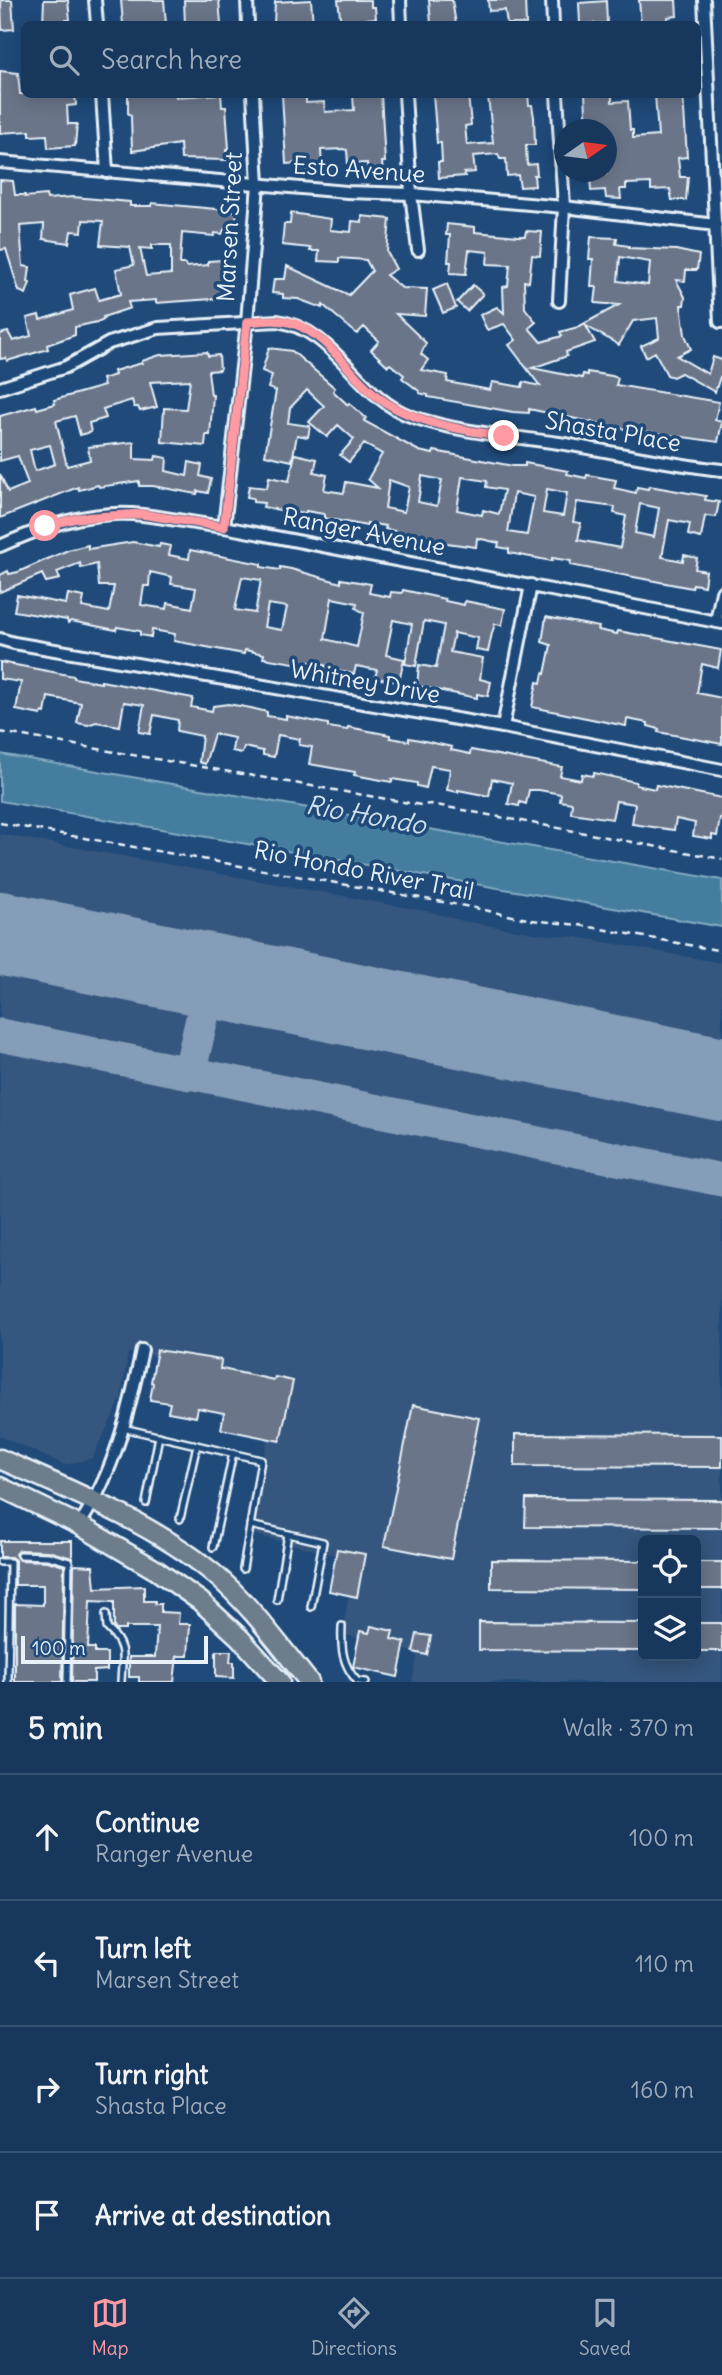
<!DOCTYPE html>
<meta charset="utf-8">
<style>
body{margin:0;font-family:Delius,sans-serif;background:#244365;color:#f1f3f6}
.controls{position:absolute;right:21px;bottom:21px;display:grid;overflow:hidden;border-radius:10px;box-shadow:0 4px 18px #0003}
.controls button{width:63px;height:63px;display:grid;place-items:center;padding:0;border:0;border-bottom:2px solid #365272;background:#17385c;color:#f1f3f6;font:35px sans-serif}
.compass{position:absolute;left:554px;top:119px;width:63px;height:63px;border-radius:50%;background:#17385c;box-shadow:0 4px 18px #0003;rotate:76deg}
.scale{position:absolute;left:21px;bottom:18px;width:187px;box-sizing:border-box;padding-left:7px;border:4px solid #e8f1f8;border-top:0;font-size:19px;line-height:24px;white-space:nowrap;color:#e8f1f8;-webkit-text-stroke:5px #1f4a7a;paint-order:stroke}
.stop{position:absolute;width:21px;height:21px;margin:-16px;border:5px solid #ff9aa2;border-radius:50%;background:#fff}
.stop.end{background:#ff9aa2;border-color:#fff;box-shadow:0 2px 7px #0008}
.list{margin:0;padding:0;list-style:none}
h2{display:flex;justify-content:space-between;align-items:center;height:91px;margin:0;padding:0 28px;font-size:30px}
h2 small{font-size:23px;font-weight:400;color:#9eacbb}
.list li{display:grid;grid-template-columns:46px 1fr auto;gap:21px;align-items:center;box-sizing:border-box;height:126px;padding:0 28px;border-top:2px solid #365272}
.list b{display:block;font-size:26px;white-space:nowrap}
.list p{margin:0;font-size:23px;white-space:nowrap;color:#9eacbb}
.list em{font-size:23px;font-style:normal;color:#9eacbb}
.icon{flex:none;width:38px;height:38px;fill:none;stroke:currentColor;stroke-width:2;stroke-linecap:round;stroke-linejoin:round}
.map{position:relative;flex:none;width:722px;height:1682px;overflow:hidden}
.search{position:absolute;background:#17385c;box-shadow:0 4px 18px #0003;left:21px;right:21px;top:21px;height:77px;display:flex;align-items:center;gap:18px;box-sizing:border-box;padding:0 24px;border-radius:10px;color:#9eacbb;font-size:26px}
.sheet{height:595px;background:#17385c}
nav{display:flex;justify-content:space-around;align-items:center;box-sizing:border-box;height:98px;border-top:2px solid #365272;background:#17385c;font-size:19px;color:#9eacbb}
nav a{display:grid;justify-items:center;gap:4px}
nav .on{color:#ff9aa2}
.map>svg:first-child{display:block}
.built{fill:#36577e;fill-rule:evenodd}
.water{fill:#447d9e;stroke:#86abc2;stroke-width:2}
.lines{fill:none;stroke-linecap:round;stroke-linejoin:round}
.taxiway{stroke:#849eb9;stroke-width:33}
.runway{stroke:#849eb9;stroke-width:84}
.building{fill:#6a7489;stroke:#e8f1f8;stroke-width:2;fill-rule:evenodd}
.service-casing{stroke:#e8f1f8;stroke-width:10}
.minor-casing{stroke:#e8f1f8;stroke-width:16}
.primary-casing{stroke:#e8f1f8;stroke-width:23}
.path{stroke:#e8f1f8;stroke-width:2.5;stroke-dasharray:7 5;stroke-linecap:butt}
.service{stroke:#1f4a7a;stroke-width:5}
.minor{stroke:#1f4a7a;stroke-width:10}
.primary{stroke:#6d7d8c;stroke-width:18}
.route{stroke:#ff9aa2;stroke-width:9}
.labels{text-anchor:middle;stroke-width:7;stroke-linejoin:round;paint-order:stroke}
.street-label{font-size:24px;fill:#e8f1f8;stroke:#1f4a7a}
.water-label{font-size:26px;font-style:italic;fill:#cfe0ea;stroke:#1f4a7a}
</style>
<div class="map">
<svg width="722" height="1682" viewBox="0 0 722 1682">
<rect width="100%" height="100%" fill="#1f4a7a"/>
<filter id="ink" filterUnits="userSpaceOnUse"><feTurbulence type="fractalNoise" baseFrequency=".0143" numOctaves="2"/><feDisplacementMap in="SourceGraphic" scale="14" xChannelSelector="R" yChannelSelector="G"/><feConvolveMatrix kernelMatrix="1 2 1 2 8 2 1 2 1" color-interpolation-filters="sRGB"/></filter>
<g filter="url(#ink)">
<path class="built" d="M0,834L431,912L463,921L539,934L577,937L722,963V1682H412L418,1653L342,1634L355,1560L251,1534L273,1405L149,1355L128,1353L121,1400L92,1458L65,1465L0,1436ZM643,1540H696V1656H643Z"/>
<path class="water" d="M0,754L722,880V927L0,801Z"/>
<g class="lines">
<g class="taxiway">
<path d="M0,1035L722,1180"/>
<path d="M189,1074L212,976"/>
</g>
<path class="runway" d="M0,933L722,1079"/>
</g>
<g class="building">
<path d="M1,0H12L14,29L2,30Z"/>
<path d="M44,0H68L70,20H66L67,24H43Z"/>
<path d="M121,0H164L166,24H123Z"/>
<path d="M184,0H219L221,24H185Z"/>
<path d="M311,0L313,24H274L275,2Z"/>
<path d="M338,0H371V7H375L376,18L367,19L365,24H341Z"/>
<path d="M429,0H452L456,24H431Z"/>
<path d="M488,0H525L526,24H507L505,10L489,11Z"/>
<path d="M639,0H676L677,16L668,17V24H641Z"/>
<path d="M606,1L607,23L580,24L579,3Z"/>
<path d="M0,71L18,73L20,94H75L76,105L67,106L68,124H77L75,146L48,148L47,135L30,136V131L0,133Z"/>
<path d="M128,94H175L176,97L221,94L222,107H226L229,149H226L227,160L181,159L180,144L132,151L131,116L128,113Z"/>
<path d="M282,94H306V103L324,102L325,112L354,110L353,95L381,94L385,162H382L383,173L368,174L367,163L348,164L347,150L343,149L321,150L322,167L311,168L312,172L300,171V163L286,164Z"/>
<path d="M433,94H468L471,125L465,126L467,145L493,143L488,96L528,94L529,105H532L534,117L535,145H526L527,165L536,164L537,175H534L535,186L520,187L518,175L507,176L506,159H500L498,154L473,156L475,172L464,173L465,176L439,178L438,162H442L441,143H437Z"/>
<path d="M585,94H612V102L628,101L630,130H633V138L658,136L655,94H683L687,157L678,158L680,177H688L686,200H672L670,189L651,190V183L626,184V189H620L621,199L606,198L605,190L591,191L590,176L606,174V130H587Z"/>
<path d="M0,180L13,181L15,195H25V197L46,195L47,199L73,197L130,202V206H152V203L237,211L235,229L225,228L222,234L215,233L214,236L182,233L180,264H185L186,267L208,265V261L223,260L226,298L156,303V300L128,302L130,308L103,317L104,319L97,322L75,327V335L47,345L48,349L7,361L6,358L0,359V334L8,332L13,341L31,336L27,318L39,315L40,320L73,310L70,295L95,288L99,300L121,294L116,269L134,265L130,247L100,245L103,221L83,220L82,232L71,231L69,243L43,239L44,224L20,226L23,266L30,267L28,282L30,283L26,294L19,291L6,249L0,250ZM152,245H171V274L146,276L140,248L152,249Z"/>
<path d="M291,213L331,219L330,230L351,232L352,221L362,222V216L390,219L387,252L396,269L386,275L402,288L427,289L425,316L396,314L426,343L421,354L428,360L421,370L448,375L447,382L490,390L492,382L522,387L523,382L540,386L509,345L516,340L504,324L487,330L480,315L497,307L504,313L503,287L508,286L510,265L487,264L488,252L469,250L466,274L450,273L451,262H448L450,235H446L447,224L475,227V232L518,236H525L526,231L542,232L540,256L532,255L529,282L524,281L525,308L536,322L529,328L541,342L562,336L560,332L578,327L619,305L595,303L597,287H591L593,259H589L591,237L617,238L616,244L629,246V248L676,250L699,255L697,270H686L685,281L676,280L685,297L684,305H681L685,335L691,349L677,356L708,374L713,357L722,360V378L720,377L715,392L681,373L673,377L667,375L655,352L646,357L641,346L659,338L657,318L633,321L619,345L586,326L595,342L566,352L567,356L532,368L582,378L583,374L587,375V372L612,376L618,378L616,385L719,402L715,420L722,422L718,442L619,428L529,409V413L513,412L428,397V395L419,393V391L402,378L404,375L390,364L388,366L371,350L379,341L364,327L357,334L323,305L322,308L298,299L283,298V294L272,293L274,279H285L287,266L349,295L372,271L366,260L339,258V262L318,261L319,251H310L311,248L282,245L284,224H290ZM620,257L650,262L648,285L618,281Z"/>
<path d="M447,284L456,308L443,313L433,290Z"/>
<path d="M473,285L483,294L467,311L457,302Z"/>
<path d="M269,348L292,351L335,388L333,391L348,405L349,403L366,418L364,421L419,451L433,454L434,451L513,466H525V463L568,471L567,474L586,478L587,475L616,480L614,488L636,493L637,487L648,489L649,486L706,496L705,500L719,502L716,517L705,516L701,538L688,535L690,524L669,520L662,557L683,561L684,555L697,558L695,569L706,571L704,586L693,584L692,588L570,565L571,561L552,558V561L509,553V549L498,547L499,543L477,538L476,547L447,543L436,541V539L385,529L386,526L367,523V526L324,518V514L306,511L305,514L274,509L263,507L264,503L253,502V498L247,497L249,486L267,488L269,477L289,481L295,454L317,459L314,472L327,475L324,490L344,493L346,482L378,488L368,479L382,454L364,444L349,462L340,455L354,439L338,425L327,437L309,422L324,406L307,390L290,408L288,423L310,426L308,437L297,435L292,461L265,455L276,391L268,388L272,375L262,371ZM422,476L442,480L437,506L418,502ZM462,477L487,481L486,487L504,490L499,514L483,510L482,515L457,510ZM389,480L409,487L404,512L385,508ZM547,489L567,493L563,516L543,513ZM514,493L534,497L527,535L508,532ZM577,502L615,507L614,513L626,516L620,548L578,540L581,523L573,522ZM640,504L659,508L654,537L635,533Z"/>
<path d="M207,352L208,356L219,355L220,370L208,371L211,395H213L210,435H206L205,446L162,442L164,408L186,409L190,380L150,382L157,407L140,411L138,407H134L132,400L103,409L106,418L89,423L91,432L80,435L75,416L56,421L67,466L90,460L88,447L134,442V459L155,460L156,456L167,458L166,471L187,476L189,462L202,465L200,476L211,479L208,493L198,491L197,494L153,486H139V481L99,487L98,485L79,490L78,487L0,518V474L8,492L28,484L18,456L0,461V416L36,406L37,409L55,404L54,400L104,386L102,379L115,375L114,371L142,363V361L160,355ZM50,445L55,464L35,471L30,450Z"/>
<path d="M133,542L159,547L160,544L171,546L169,555L189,559L190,550L261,564V567L280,570V567L291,569L341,583V579L371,584L369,593L390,597L391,592L402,593L403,590L445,599V601L464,605L465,601L505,609L502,625L495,624L492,633L488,652L476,650L478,638L454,633L450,652L483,658L480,679L491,682L488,696L477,694V698L417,686L419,665L436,668L444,625L424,621L416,666L405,664L412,624L393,620L386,655L404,659L399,682L375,678L377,670L356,666L354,674L325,669V665L307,662L306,665L263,658L264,654L245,650L244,654L174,641L175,634L152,630L151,637L140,635V631L117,627L116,630L71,621L68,623L67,620L14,611L17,595L66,604L68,594L84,597L82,607L109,612L114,586H99L97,564L81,568L80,563L57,572L60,579L46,582L42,574L0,592V575L8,571L9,574L18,572L68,550L88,545V549ZM150,572L172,577L171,584L196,588L192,608L168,603L167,609L141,605L144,586H149ZM242,577L261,580L255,613L235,610ZM332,598L357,603L356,608L364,613L357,647L325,639ZM268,604L287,607L282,630L264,627Z"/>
<path d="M546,617L599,627L598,630L617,634L618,631L721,650L718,668L702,664L697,693L722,698V744L658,732L659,729L648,726V723L627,719L626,726L532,707L537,682L541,683L543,673L545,674L551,645L542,642Z"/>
<path d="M0,662L74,676V678L101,683V681L193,698L191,707L212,711L213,706L228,704L251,708L267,712V716L286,719V716L297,718L328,724V727L347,730L348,727L390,735V738L409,741V738L420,740L452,747L451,750L470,754L471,750L562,767L560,776L581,780L582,774L593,776L594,773L636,782V785L655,789L656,785L722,798V818H720L717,836L712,835V839L693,836L695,823L676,819L674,830L632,824L635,804L616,801L612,819L571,813L572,803L560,801L561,794L539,790H529L526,804L520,802L519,806L508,804L512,783L492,779L489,796L458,790V792L447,790L450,769L431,766L426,788L417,786V783L392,779V782L354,775L355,772L309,764L312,747L299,745L300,739L278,735L274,757L263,755V751L244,747L242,753L232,751L234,738L214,734L205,764L199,762L202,736L177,731L178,720L154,715L150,734L139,732L144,705L124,702L120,726L96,722L88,725L77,723L81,703L48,697L45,713L42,712L41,715L16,710L21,682L0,679Z"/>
<path d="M157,1350L221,1360L220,1369H222L274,1380L275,1377L293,1381L280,1441L221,1429L224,1413L198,1408L196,1417L168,1412L170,1403L150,1400L153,1383L151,1382Z"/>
<path d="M413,1405L479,1418L451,1559L384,1546Z"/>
<path d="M515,1434L722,1435V1467L515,1466Z"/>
<path d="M526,1499L722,1500V1528L525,1527Z"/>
<path d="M0,1541H72V1558L48,1551L20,1550L15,1554L19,1560L47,1561L64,1566L62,1682H15V1604L43,1605V1585H15V1560L11,1557H0Z"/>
<path d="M337,1549L365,1554L357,1597L329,1591Z"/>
<path d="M491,1560L643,1561V1589L491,1588Z"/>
<rect x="696" y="1562" width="26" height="27"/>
<path d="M74,1565L93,1566L95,1588L144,1586V1601H155V1604H161V1612L179,1613L178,1624H190L188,1656H177L174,1682H139V1677H129V1657H155L157,1627H126V1630H116L114,1627V1602L90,1601L88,1648H95V1653H107V1670L94,1671V1682H72Z"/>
<path d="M479,1622L643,1623V1651L479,1650Z"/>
<rect x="696" y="1623" width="26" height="28"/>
<path d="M371,1626L393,1631L391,1639L405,1642L398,1677L353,1667L360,1631L369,1633Z"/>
<path d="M417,1634L431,1636L427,1655L413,1652Z"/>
<path d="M216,1651H231L230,1662H234V1678L216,1677Z"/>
</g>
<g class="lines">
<defs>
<g id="service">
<path d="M123,1428L261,1460L243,1569"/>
<path d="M146,1503L159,1436"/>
<path d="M180,1519L197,1445"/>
<path d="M250,1525L323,1542L311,1607"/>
<path d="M213,1547L233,1453"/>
<path d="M20,1555L48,1556L69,1562L67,1682"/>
<path d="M0,1562H10L8,1682"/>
<path d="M277,1600L288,1534"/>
<path d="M106,1614L107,1628C127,1646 122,1657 121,1682"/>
<path d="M342,1626C341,1649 342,1664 357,1681L366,1682"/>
</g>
<g id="minor">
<path d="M95,0L97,24"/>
<path d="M247,0L248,24"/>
<path d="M400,0L401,24"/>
<path d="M552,0L553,24"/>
<path d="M704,0L720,322H722"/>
<path d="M102,94L107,172"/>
<path d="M405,94L411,194L418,250"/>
<path d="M557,94L564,207L559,301"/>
<path d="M0,162L347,192L411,194L564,207L716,225"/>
<path d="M0,388L66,367L109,343L158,328L277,321C336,329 358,399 413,417C460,433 511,436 559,443C614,452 667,464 722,470"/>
<path d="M224,527L247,322L258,184L253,94"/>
<path d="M0,546C45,526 92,509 143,515C170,518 197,524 224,527L722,623"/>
<path d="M716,621L722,592"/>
<path d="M0,639L14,643L503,727L722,770"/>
<path d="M503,727L531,585"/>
<path d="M79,1525C115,1472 129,1411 142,1350"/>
</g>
<g id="primary">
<path d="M0,1459C70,1490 154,1524 213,1573C250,1604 279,1645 309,1682"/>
<path d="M0,1487L79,1525L156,1570L200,1601L239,1637L280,1682"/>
</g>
</defs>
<use href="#service" class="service-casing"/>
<use href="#minor" class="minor-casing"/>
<use href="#primary" class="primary-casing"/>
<g class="path">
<path d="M0,732L421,805L431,804L722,859"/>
<path d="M0,823L465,906L532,920L579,925L722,951"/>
</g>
<use href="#service" class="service"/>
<use href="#minor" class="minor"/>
<use href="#primary" class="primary"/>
</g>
</g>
<g class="lines" filter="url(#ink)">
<path class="route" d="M45,526L78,518L141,514L224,527L247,322C262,321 281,318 295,324C333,338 352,381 385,402C417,423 466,431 504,436"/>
</g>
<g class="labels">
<g class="street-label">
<text transform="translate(359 170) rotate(4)" y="8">Esto Avenue</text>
<text transform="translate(230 227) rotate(-87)" y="8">Marsen Street</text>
<text transform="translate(613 432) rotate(10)" y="8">Shasta Place</text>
<text transform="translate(364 532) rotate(11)" y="8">Ranger Avenue</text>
<text transform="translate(365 682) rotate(10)" y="8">Whitney Drive</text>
<text transform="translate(364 871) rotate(11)" y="8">Rio Hondo River Trail</text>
</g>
<g class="water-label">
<text transform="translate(366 815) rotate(10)" y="9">Rio Hondo</text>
</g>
</g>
</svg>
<div class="controls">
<button><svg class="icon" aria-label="locate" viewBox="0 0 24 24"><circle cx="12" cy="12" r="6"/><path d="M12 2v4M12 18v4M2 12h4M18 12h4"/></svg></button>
<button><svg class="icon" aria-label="layers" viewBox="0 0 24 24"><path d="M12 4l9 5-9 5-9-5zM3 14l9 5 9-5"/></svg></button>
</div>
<svg class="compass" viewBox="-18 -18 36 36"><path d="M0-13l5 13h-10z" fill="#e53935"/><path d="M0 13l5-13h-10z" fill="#9eacbb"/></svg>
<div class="scale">100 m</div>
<div class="stop" style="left:45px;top:526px"></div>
<div class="stop end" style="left:504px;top:436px"></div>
<div class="search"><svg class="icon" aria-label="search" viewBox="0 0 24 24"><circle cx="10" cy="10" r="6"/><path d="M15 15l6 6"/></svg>Search here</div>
</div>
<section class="sheet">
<h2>5 min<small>Walk · 370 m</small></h2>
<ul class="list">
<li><svg class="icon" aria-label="ahead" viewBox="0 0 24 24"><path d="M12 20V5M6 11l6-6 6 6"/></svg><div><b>Continue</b><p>Ranger Avenue</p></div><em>100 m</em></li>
<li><svg class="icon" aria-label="left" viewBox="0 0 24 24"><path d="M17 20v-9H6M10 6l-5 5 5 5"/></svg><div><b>Turn left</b><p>Marsen Street</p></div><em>110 m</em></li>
<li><svg class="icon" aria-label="right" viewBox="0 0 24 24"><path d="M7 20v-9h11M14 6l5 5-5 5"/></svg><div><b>Turn right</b><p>Shasta Place</p></div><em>160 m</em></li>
<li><svg class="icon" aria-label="arrive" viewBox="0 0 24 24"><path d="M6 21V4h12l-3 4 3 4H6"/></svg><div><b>Arrive at destination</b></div></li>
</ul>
</section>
<nav>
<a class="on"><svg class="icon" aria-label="map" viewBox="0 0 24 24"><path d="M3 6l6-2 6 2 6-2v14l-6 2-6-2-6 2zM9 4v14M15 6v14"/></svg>Map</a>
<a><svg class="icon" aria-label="directions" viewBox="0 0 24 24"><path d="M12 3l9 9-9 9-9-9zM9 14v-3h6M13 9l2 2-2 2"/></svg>Directions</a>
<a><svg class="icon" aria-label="saved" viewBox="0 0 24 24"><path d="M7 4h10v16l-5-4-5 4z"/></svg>Saved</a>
</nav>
